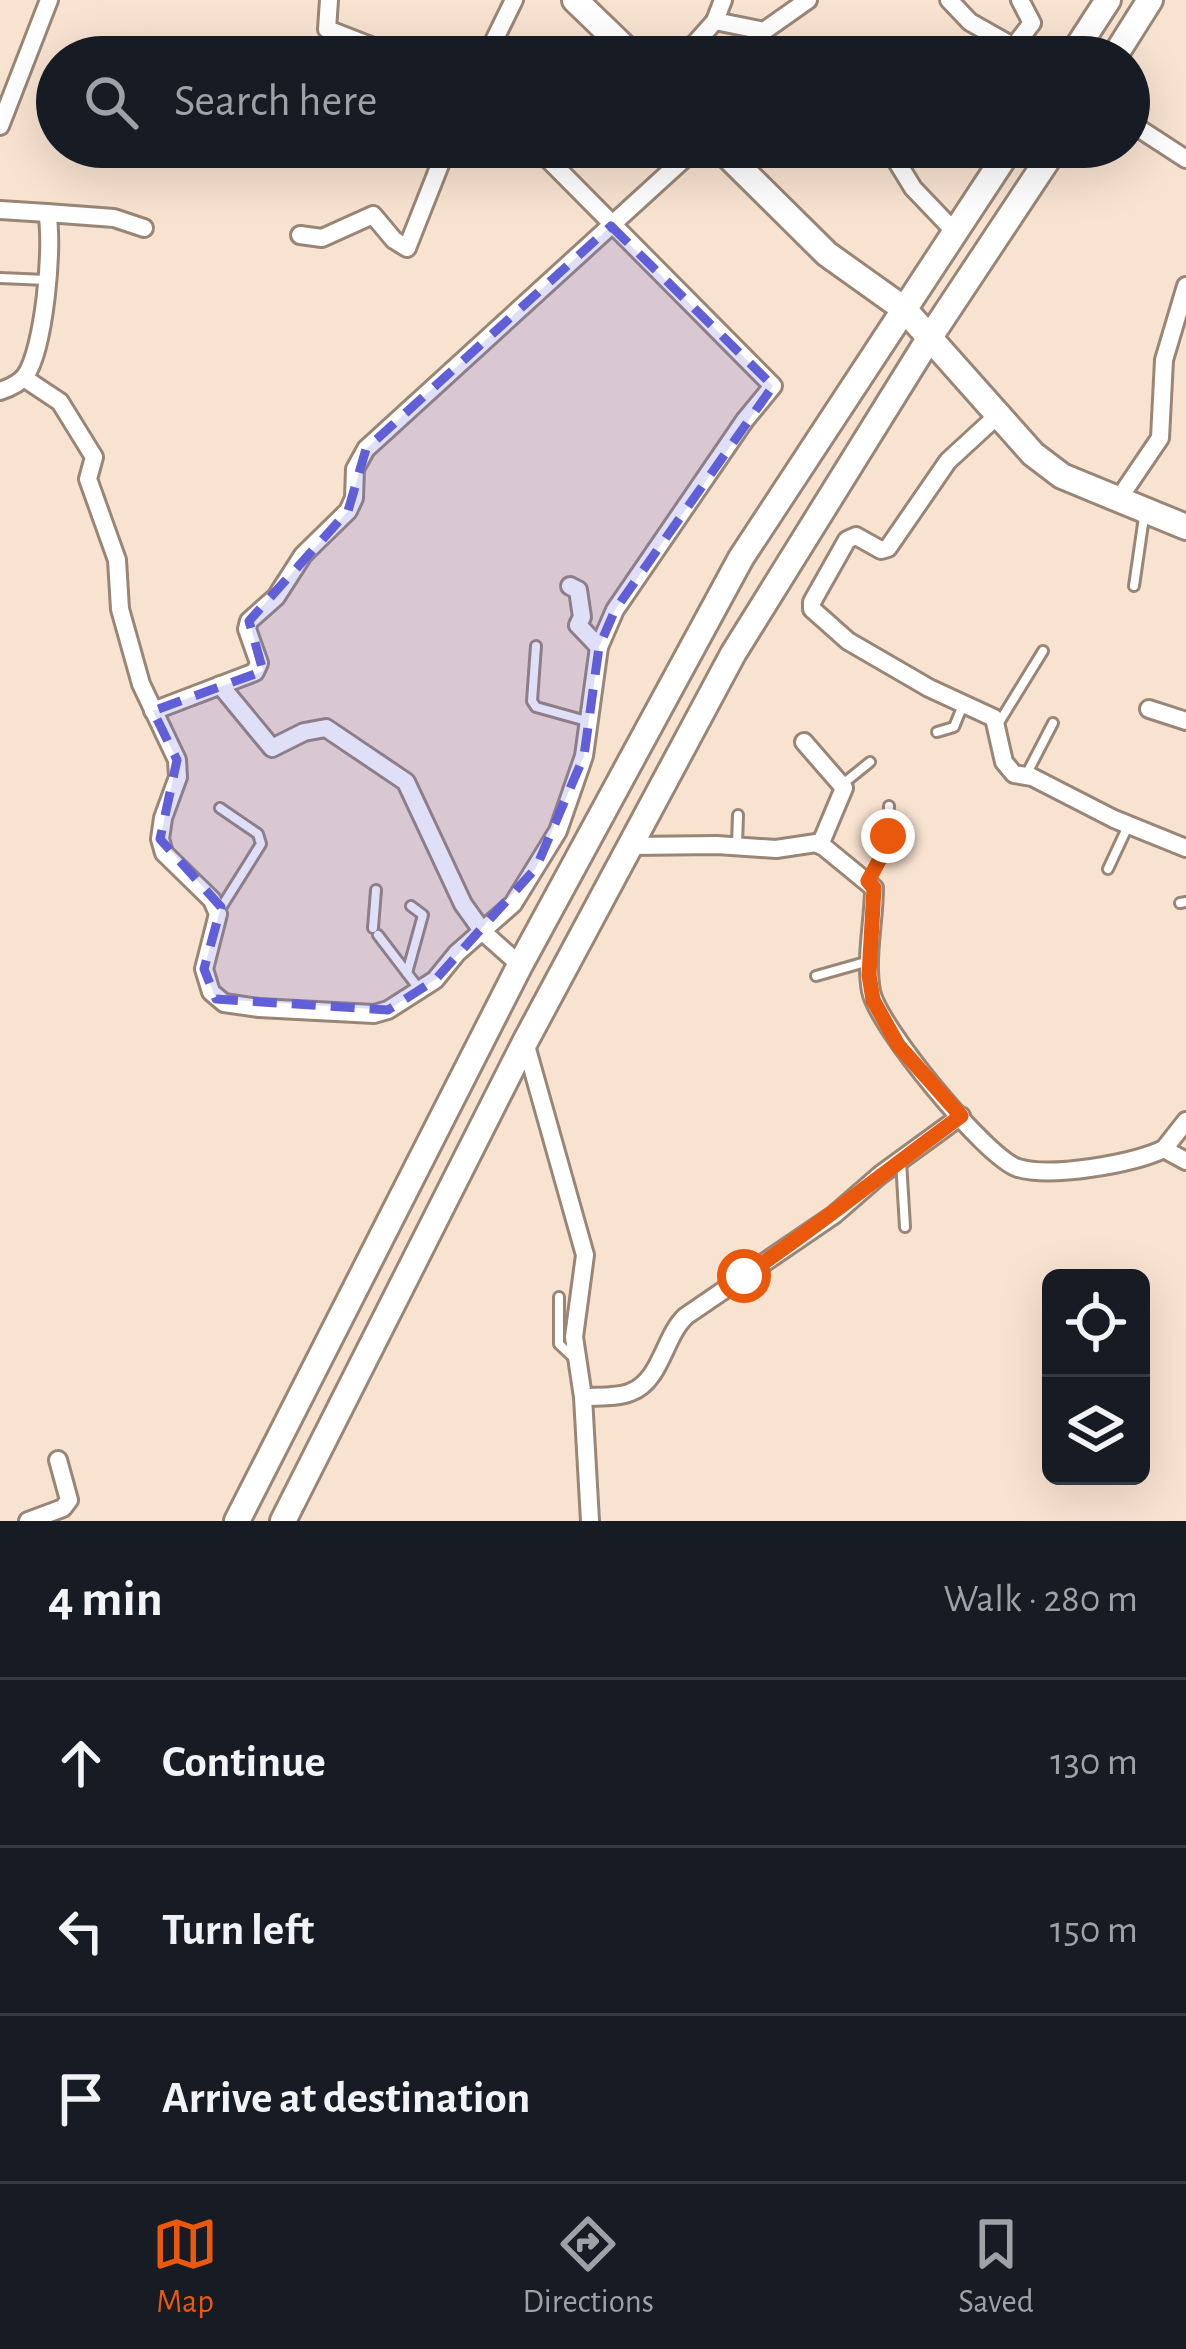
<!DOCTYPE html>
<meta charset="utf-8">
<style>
body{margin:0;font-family:"Alegreya Sans",sans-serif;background:#242831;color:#f1f3f6}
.controls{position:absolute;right:36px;bottom:36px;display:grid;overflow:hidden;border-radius:18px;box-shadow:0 12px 48px #0002}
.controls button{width:108px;height:108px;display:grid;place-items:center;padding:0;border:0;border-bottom:3px solid #363941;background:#171b24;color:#f1f3f6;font:60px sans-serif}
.stop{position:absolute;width:36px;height:36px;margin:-27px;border:9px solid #ea580c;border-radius:50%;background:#fff}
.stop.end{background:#ea580c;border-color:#fff;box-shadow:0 3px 12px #0008}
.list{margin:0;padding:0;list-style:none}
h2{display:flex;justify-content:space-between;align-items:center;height:156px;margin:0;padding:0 48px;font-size:51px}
h2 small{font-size:39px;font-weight:400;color:#9ea1a6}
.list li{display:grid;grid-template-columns:78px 1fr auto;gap:36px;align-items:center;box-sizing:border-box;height:168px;padding:0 48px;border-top:3px solid #363941}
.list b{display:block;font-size:45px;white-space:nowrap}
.list em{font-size:39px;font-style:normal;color:#9ea1a6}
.icon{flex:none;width:66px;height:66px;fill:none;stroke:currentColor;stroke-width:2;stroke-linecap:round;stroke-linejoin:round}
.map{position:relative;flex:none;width:1186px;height:1521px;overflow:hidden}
.search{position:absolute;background:#171b24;box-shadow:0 12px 48px #0002;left:36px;right:36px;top:36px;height:132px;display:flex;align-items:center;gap:30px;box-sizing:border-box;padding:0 42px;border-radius:66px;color:#9ea1a6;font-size:45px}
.sheet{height:660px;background:#171b24}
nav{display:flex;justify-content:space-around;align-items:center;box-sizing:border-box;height:168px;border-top:3px solid #363941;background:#171b24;font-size:33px;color:#9ea1a6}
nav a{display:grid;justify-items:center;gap:6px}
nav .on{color:#ea580c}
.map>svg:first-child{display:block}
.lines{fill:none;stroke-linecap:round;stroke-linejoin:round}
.lane-casing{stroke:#998676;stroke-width:14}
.street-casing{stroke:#998676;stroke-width:22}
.secondary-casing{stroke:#998676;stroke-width:30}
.lane{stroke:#fff;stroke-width:8}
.street{stroke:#fff;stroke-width:16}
.secondary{stroke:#fff;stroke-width:24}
.route{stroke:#ea580c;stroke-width:15}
.marked{fill:#615fd8;fill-opacity:0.2;stroke:#615fd8;stroke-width:9;stroke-dasharray:24 15;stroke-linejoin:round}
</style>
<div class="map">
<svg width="1186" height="1521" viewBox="0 0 1186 1521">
<rect width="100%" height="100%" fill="#f8e2d0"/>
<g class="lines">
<defs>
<g id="lane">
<path d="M0,278L46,280"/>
<path d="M1134,586L1144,517"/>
<path d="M536,646L532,701L536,707L590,722"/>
<path d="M1000,721L1043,651"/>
<path d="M937,732L954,727L963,705"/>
<path d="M1026,775L1053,723"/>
<path d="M844,783L870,762"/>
<path d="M737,844L738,815"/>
<path d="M1108,869L1128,826"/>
<path d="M868,881L887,846L889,806"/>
<path d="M1180,903L1186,902"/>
<path d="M219,911L261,844L258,834L220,808"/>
<path d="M373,928L376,890"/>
<path d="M378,935L420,990"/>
<path d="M407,973L423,915L411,906"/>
<path d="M816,976L869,961"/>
<path d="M901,1161L905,1227"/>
<path d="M559,1297V1344L576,1360"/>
</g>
<g id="street">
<path d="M329,0L327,29L399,57"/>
<path d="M949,0L970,22L1032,57"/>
<path d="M715,21L764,31L808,0"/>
<path d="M1015,45L1032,23L1020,0"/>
<path d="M486,57L514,0"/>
<path d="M683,57L715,21L723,0"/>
<path d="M1129,122L1186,159"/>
<path d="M0,126L49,0"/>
<path d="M888,147L913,188L955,232"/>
<path d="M0,210L47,213C54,244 44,351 25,376C19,384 9,388 0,391"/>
<path d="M47,213L114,218L144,228"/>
<path d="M300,235L322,238L373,215L394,240L407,248L447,147"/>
<path d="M24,378L60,402L94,457L88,479L117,560L120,609L141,684L177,760L178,777L163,818L160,839L164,853L212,900L218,914L204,969L211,992L224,1003L259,1008L374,1014L388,1010L435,980L457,953L513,904L558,831L584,756L599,647L615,610L745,420L773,386L536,147"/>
<path d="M998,415L948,461L888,548L881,550L856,536L847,540L812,602V609L848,641L929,688L994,718L1004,762L1014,774L1032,777L1114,819L1186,848"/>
<path d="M1120,497L1160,438L1164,360L1186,286"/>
<path d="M570,586L578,590L582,617L578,625L599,647"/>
<path d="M220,685L272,748L304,732L326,728L406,782L463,904L483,932L520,965"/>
<path d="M1149,709L1186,721"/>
<path d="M153,711L255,672L259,663L247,629L249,621L276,597L303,555L348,511L354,498L355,469L366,449L697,147"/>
<path d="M804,742L844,788L820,845"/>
<path d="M631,846L717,845L776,849L816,843L824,847L874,888C874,921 865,958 871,991C877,1025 986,1158 1018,1168C1051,1178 1132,1164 1164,1149L1186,1161"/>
<path d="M525,1042L585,1255L574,1337L583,1397L590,1521"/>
<path d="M1164,1149L1186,1121"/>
<path d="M583,1397C598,1396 617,1398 631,1392C661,1381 664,1336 686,1316L834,1215L880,1175L961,1116"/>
<path d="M28,1521L63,1508L69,1500L58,1460"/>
</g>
<g id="secondary">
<path d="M575,0L634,57"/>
<path d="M1071,57L1108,0"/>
<path d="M1114,57L1150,0"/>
<path d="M719,147L827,254L904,309L1033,454L1062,476L1186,527"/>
<path d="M237,1521L520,965L741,558L1011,147"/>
<path d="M283,1521L525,1042L733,654L930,337L1056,147"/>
</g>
</defs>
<use href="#lane" class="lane-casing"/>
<use href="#street" class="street-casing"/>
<use href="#secondary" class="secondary-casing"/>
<use href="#lane" class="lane"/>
<use href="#street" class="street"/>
<use href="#secondary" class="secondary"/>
</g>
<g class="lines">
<path class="route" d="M744,1276C819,1226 888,1169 961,1116L898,1045L873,1000L869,975L874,888L868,881L887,846L888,836"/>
</g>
<path class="marked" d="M611,226L773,386L615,610L599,647L584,756L536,868L435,980L388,1010L216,999L204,969L221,907L160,839L177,760L153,711L263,671L249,621L348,511L366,449Z"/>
</svg>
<div class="controls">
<button><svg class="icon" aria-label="locate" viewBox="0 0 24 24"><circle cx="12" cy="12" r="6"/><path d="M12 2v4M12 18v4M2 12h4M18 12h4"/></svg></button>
<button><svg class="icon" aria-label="layers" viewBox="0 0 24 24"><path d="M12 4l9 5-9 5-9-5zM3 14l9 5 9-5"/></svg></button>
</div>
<div class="stop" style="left:744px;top:1276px"></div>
<div class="stop end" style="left:888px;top:836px"></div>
<div class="search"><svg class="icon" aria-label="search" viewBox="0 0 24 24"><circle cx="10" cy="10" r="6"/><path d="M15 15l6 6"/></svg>Search here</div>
</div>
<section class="sheet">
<h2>4 min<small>Walk · 280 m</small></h2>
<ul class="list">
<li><svg class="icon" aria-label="ahead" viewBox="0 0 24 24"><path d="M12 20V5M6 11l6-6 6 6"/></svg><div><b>Continue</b></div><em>130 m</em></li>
<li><svg class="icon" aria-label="left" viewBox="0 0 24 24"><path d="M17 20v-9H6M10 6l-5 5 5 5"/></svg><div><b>Turn left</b></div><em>150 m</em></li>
<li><svg class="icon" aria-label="arrive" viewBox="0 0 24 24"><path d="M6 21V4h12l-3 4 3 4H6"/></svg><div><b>Arrive at destination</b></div></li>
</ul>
</section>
<nav>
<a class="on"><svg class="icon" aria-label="map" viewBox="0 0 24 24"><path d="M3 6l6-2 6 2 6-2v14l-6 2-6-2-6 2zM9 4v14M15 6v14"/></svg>Map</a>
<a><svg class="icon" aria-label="directions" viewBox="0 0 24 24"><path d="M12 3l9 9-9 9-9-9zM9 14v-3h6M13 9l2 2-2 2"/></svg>Directions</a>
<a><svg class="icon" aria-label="saved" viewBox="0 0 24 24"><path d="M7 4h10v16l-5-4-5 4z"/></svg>Saved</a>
</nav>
